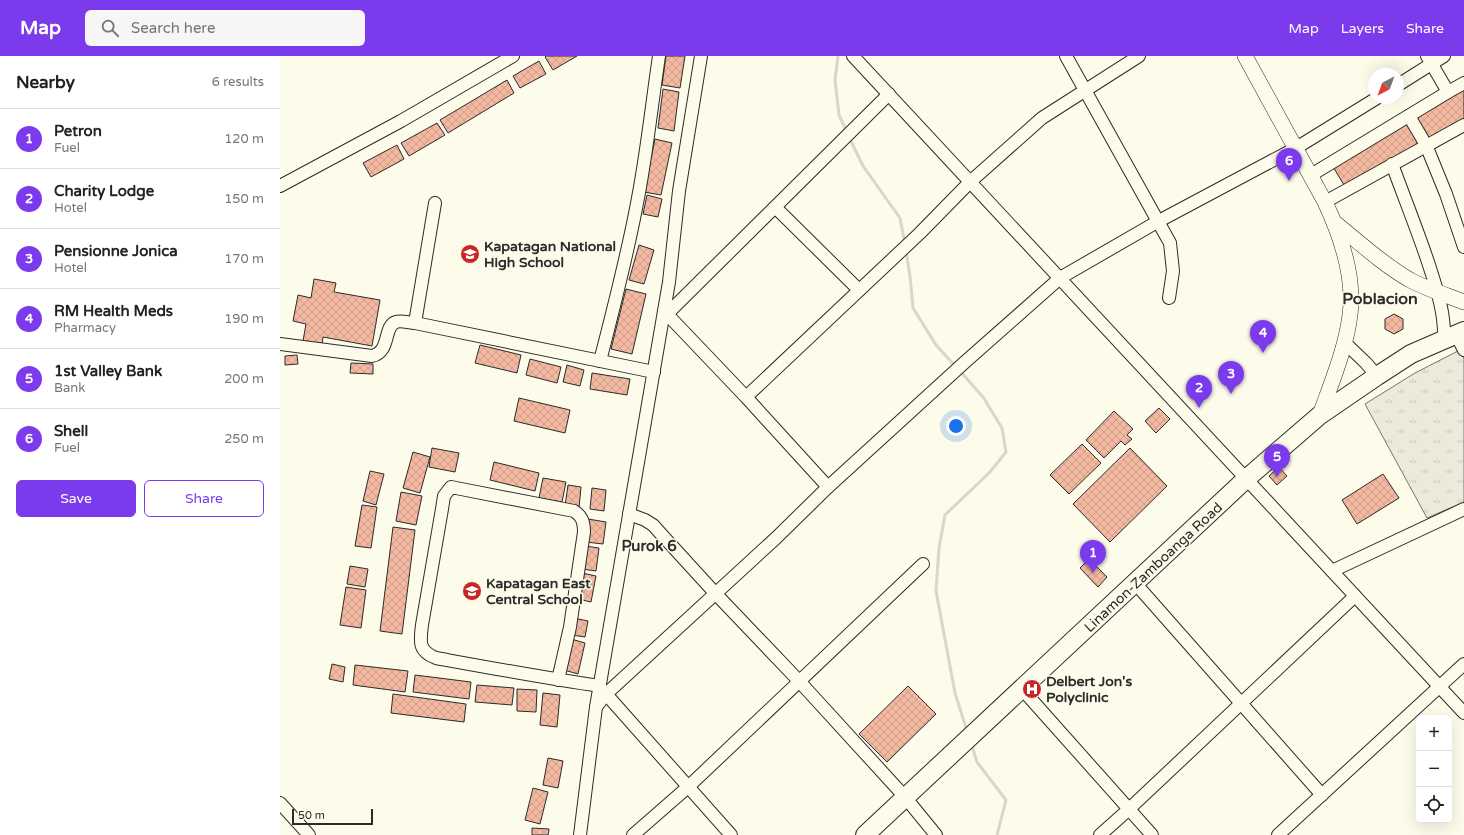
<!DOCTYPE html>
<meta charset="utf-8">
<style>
body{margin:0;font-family:"Varela Round",sans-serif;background:#f6f6f6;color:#222}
.controls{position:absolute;right:12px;bottom:12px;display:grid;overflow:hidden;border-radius:6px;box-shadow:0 4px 16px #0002}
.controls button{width:36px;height:36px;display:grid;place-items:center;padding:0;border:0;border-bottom:1px solid #e0e0e0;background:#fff;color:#222;font:20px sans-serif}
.compass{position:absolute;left:1088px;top:12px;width:36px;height:36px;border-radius:50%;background:#fff;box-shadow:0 4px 16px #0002;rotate:221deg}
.scale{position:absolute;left:12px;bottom:10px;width:81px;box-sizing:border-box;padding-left:4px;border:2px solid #2b2b2b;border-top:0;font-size:11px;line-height:14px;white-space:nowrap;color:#2b2b2b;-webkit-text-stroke:3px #fdfbea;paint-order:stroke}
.you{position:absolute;left:676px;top:370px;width:14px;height:14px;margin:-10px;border:3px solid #fff;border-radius:50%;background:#1a73e8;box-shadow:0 0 0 6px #1a73e833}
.badge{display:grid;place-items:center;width:26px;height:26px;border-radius:50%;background:#7c3aed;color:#fff;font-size:13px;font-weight:700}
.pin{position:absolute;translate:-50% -33px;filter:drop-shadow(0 1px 2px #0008)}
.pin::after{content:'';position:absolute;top:21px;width:14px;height:12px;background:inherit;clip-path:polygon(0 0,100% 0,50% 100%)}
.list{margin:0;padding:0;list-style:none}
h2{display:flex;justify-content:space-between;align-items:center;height:52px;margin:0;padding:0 16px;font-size:17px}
h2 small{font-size:13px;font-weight:400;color:#767676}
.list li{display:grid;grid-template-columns:26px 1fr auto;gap:12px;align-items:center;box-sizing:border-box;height:60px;padding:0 16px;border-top:1px solid #e0e0e0}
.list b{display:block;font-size:15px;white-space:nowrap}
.list p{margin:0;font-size:13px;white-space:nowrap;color:#767676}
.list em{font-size:13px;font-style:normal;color:#767676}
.actions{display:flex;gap:8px;padding:12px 16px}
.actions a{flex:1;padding:9px 0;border:1px solid #7c3aed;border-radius:6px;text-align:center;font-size:14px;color:#7c3aed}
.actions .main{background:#7c3aed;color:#fff}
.icon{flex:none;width:22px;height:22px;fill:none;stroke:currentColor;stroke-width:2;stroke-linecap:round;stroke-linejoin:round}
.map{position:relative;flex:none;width:1184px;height:779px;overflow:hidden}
header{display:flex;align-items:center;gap:24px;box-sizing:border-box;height:56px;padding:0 20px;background:#7c3aed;color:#fff}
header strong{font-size:19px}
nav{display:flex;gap:22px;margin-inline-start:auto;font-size:14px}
.search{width:280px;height:36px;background:#f6f6f6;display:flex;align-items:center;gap:10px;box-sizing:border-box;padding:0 14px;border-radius:6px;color:#767676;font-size:15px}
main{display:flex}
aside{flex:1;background:#fff}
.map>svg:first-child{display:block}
.park{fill:url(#park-tufts);stroke:#74746e}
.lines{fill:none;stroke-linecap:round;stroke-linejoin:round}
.stream{stroke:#d8d7c9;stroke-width:3}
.building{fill:url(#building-cross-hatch);stroke:#2b2b2b}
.minor-casing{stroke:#2b2b2b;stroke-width:14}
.major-casing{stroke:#2b2b2b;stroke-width:16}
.highway-casing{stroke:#2b2b2b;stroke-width:20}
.minor{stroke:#fdfbea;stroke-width:12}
.major{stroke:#fdfbea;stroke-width:15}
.highway{stroke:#fdfbea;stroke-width:18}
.labels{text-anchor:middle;stroke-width:3;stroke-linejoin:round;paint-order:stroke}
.poi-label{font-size:14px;font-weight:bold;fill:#2b2b2b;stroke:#fdfbea;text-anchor:start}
.street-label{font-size:14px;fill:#2b2b2b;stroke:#fdfbea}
.neighbourhood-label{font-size:15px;font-weight:bold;fill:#2b2b2b;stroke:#fdfbea}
.quarter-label{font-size:16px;font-weight:bold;fill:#2b2b2b;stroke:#fdfbea}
</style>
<header>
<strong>Map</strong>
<div class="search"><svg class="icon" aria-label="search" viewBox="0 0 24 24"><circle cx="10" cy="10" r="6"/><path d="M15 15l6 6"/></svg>Search here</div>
<nav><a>Map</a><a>Layers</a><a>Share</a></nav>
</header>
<main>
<aside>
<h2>Nearby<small>6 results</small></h2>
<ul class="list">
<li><span class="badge">1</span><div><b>Petron</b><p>Fuel</p></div><em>120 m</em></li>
<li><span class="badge">2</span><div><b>Charity Lodge</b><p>Hotel</p></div><em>150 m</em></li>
<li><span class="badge">3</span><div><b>Pensionne Jonica</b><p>Hotel</p></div><em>170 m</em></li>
<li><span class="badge">4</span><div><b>RM Health Meds</b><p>Pharmacy</p></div><em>190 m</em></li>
<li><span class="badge">5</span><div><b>1st Valley Bank</b><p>Bank</p></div><em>200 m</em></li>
<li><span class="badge">6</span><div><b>Shell</b><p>Fuel</p></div><em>250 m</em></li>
</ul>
<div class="actions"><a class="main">Save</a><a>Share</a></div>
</aside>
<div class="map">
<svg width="1184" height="779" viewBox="0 0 1184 779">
<defs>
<pattern id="park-tufts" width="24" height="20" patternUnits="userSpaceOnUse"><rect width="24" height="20" fill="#ecebdb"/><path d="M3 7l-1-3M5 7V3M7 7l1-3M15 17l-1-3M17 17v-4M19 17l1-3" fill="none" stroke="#cbcabc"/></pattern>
<pattern id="building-cross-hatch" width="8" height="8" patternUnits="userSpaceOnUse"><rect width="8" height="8" fill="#f2b8a0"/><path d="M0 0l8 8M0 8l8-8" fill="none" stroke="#d09e8a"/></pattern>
</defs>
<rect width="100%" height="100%" fill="#fdfbea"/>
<path class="park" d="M1180,294L1184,303V446L1147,462L1085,348L1135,317Z"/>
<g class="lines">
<g class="stream">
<path d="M558,0L555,24L559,59L567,76"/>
<path d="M569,81L583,110L620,162L625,188"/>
<path d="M626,195L630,220L633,252L656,289L676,311"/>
<path d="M680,315L703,341L722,372L726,396L710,416L665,459L659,492L656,535L675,637L687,675"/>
<path d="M691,687L697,706L726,744L717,779"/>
</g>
</g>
<g class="building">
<path d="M266,0H297L273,14L265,1Z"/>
<path d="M386,0H405L400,32L382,29Z"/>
<path d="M259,5L266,18L240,32L233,20Z"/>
<path d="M227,24L234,37L168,77L160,64Z"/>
<path d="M1184,32V64L1148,84L1134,59Z"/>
<path d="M383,33L399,36L394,75L378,72Z"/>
<path d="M157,67L165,79L129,100L121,87Z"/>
<path d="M1127,67L1138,88L1064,129L1052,109Z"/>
<path d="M375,83L392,87L381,139L364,136Z"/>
<path d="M117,89L124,103L91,121L83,107Z"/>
<path d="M367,139L382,143L378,161L363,158Z"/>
<path d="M359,189L374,194L364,228L349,224Z"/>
<path d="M34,223L56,227L54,236L100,244L92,290L43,281L42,289L23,285L26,268L13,265L18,239L31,242Z"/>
<path d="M346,233L366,238L352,298L331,293Z"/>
<path d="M1114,258L1123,263V273L1114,278L1105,273V263Z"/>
<path d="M200,289L241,299L237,317L195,307Z"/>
<path d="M17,299L18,308L5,309V300Z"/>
<path d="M250,303L281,311L277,327L246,319Z"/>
<path d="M71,307L93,308V318L70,317Z"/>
<path d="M287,309L304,314L300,330L283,326Z"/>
<path d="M312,317L350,323L347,339L310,333Z"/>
<path d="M239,342L290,354L285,377L234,365Z"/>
<path d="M879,352L890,363L876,377L865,365Z"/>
<path d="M834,355L853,373L847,379L852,383L845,389L841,385L824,402L806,384Z"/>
<path d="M802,388L821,407L789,438L770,419Z"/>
<path d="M152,392L179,397L175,416L149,411Z"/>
<path d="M850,392L887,430L830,486L793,448Z"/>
<path d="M133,396L150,401L140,437L123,432Z"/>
<path d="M214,406L259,417L255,435L210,424Z"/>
<path d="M999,411L1007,420L997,429L989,420Z"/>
<path d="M90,415L104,418L96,449L83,445Z"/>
<path d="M1103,418L1119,442L1077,468L1062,444Z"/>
<path d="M263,422L286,426L282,446L259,442Z"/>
<path d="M288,429L301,431L299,452L285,450Z"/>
<path d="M312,432L326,434L324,455L310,453Z"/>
<path d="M121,436L142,440L136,469L116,465Z"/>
<path d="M82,449L97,451L91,492L75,490Z"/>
<path d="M308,463L326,466L323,488L306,486Z"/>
<path d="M113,471L135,474L122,578L100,575Z"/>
<path d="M305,490L319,492L316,515L302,513Z"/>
<path d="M809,503L827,521L818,531L800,512Z"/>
<path d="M70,510L88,513L85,531L67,528Z"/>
<path d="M302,517L316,520L311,546L298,543Z"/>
<path d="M66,531L86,534L81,572L60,569Z"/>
<path d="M294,562L308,565L305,581L292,579Z"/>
<path d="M291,583L305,587L298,618L284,614Z"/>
<path d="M52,608L65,611L63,626L49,623Z"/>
<path d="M75,609L128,615L125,636L73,629Z"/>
<path d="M135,619L191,626L189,643L133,636Z"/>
<path d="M197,629L234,632L232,649L195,646Z"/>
<path d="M628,630L656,658L607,706L579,678Z"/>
<path d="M237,633L257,634L256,656L237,655Z"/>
<path d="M263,637L280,639L277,671L260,669Z"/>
<path d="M113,638L186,648L184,666L111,657Z"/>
<path d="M268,702L283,705L278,732L263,729Z"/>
<path d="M253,732L268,736L260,768L245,764Z"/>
<path d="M252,772L269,773L268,779H252Z"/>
</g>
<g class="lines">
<defs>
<g id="minor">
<path d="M573,0L1184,657"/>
<path d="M786,0L890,187L893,215L889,242"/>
<path d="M1147,0L1168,36"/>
<path d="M1118,29L1164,0"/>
<path d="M1129,60L1146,89L1166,138L1184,191"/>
<path d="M1112,108C1124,141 1137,173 1148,206C1156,231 1165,256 1164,283"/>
<path d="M1031,119L1168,36L1184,27"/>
<path d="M0,130L121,65L233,0"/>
<path d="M1045,146L1184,69"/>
<path d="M495,151L579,234"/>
<path d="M384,255L466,341L548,431"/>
<path d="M387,258L609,38"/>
<path d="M135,267L155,147"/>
<path d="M1176,278L1184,294"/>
<path d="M1064,286L1086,307L1097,320"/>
<path d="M0,288L92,300C111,296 103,270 116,266C121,264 129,267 135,267L374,316"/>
<path d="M320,305C334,251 348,197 358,142C367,95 372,47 379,0"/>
<path d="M466,341L640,177L690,126L762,62L859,0"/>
<path d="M349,458L365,464L373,469L382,479L435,537L519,625L625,741L656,779"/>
<path d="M1052,515L1184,453"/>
<path d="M855,527L1042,739"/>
<path d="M278,624L290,571L304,476C304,466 302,460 294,455L171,431L164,440L162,453L142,569C140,586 138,595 156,602C211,612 265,622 320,630"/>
<path d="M742,633L872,779"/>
<path d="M326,638L451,779"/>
<path d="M316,651L326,638L496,482L548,431L685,306L780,222L877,166L1016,92L1097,42"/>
<path d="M0,747L29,779"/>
<path d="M300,779L316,651L389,226L399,135L421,0"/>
<path d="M353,779L408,731L643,508"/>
<path d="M820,779L848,754L1075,540"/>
<path d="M998,779L1184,608"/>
</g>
<g id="major">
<path d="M965,0L1045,146C1061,180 1075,221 1070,259C1066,292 1051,328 1040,359"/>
<path d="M1054,166C1079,186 1102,208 1130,224C1147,233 1166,239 1184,246"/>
</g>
<path id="highway" d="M585,779L966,423L1040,359L1097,320L1131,298L1184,275"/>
</defs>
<use href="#minor" class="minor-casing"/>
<use href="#major" class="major-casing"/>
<use href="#highway" class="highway-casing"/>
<use href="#minor" class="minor"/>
<use href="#major" class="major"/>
<use href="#highway" class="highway"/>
</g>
<defs>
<symbol id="school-disc" viewBox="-11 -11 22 22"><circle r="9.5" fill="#c62828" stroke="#fdfbea"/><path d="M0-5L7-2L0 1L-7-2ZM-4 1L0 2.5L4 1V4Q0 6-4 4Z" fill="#fff"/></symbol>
<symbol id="hospital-disc" viewBox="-11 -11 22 22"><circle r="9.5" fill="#c62828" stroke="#fdfbea"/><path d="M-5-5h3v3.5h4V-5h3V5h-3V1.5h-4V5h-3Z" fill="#fff"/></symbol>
</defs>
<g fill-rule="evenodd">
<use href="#school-disc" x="179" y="187" width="22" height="22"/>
<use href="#school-disc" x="181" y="524" width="22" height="22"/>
<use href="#hospital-disc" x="741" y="622" width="22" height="22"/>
</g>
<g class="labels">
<g class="poi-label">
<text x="204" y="195">Kapatagan National<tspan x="204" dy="16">High School</tspan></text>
<text x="206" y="532">Kapatagan East<tspan x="206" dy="16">Central School</tspan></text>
<text x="766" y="630">Delbert Jon's<tspan x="766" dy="16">Polyclinic</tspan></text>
</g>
<g class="street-label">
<text transform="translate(873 511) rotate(-43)" y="5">Linamon-Zamboanga Road</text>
</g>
<g class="neighbourhood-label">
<text x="369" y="495">Purok 6</text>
</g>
<g class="quarter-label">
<text x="1100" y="248">Poblacion</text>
</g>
</g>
</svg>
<div class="controls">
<button>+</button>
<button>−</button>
<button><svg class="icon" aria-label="locate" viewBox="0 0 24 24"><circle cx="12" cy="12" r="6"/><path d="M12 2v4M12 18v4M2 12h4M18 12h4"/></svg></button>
</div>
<svg class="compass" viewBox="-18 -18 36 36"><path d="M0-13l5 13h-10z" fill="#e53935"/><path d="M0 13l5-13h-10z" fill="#767676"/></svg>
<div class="scale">50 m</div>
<div class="you"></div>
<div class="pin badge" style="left:813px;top:517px">1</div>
<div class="pin badge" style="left:919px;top:352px">2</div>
<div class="pin badge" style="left:951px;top:338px">3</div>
<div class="pin badge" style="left:983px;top:297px">4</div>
<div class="pin badge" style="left:997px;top:421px">5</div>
<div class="pin badge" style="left:1009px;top:125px">6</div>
</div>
</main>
